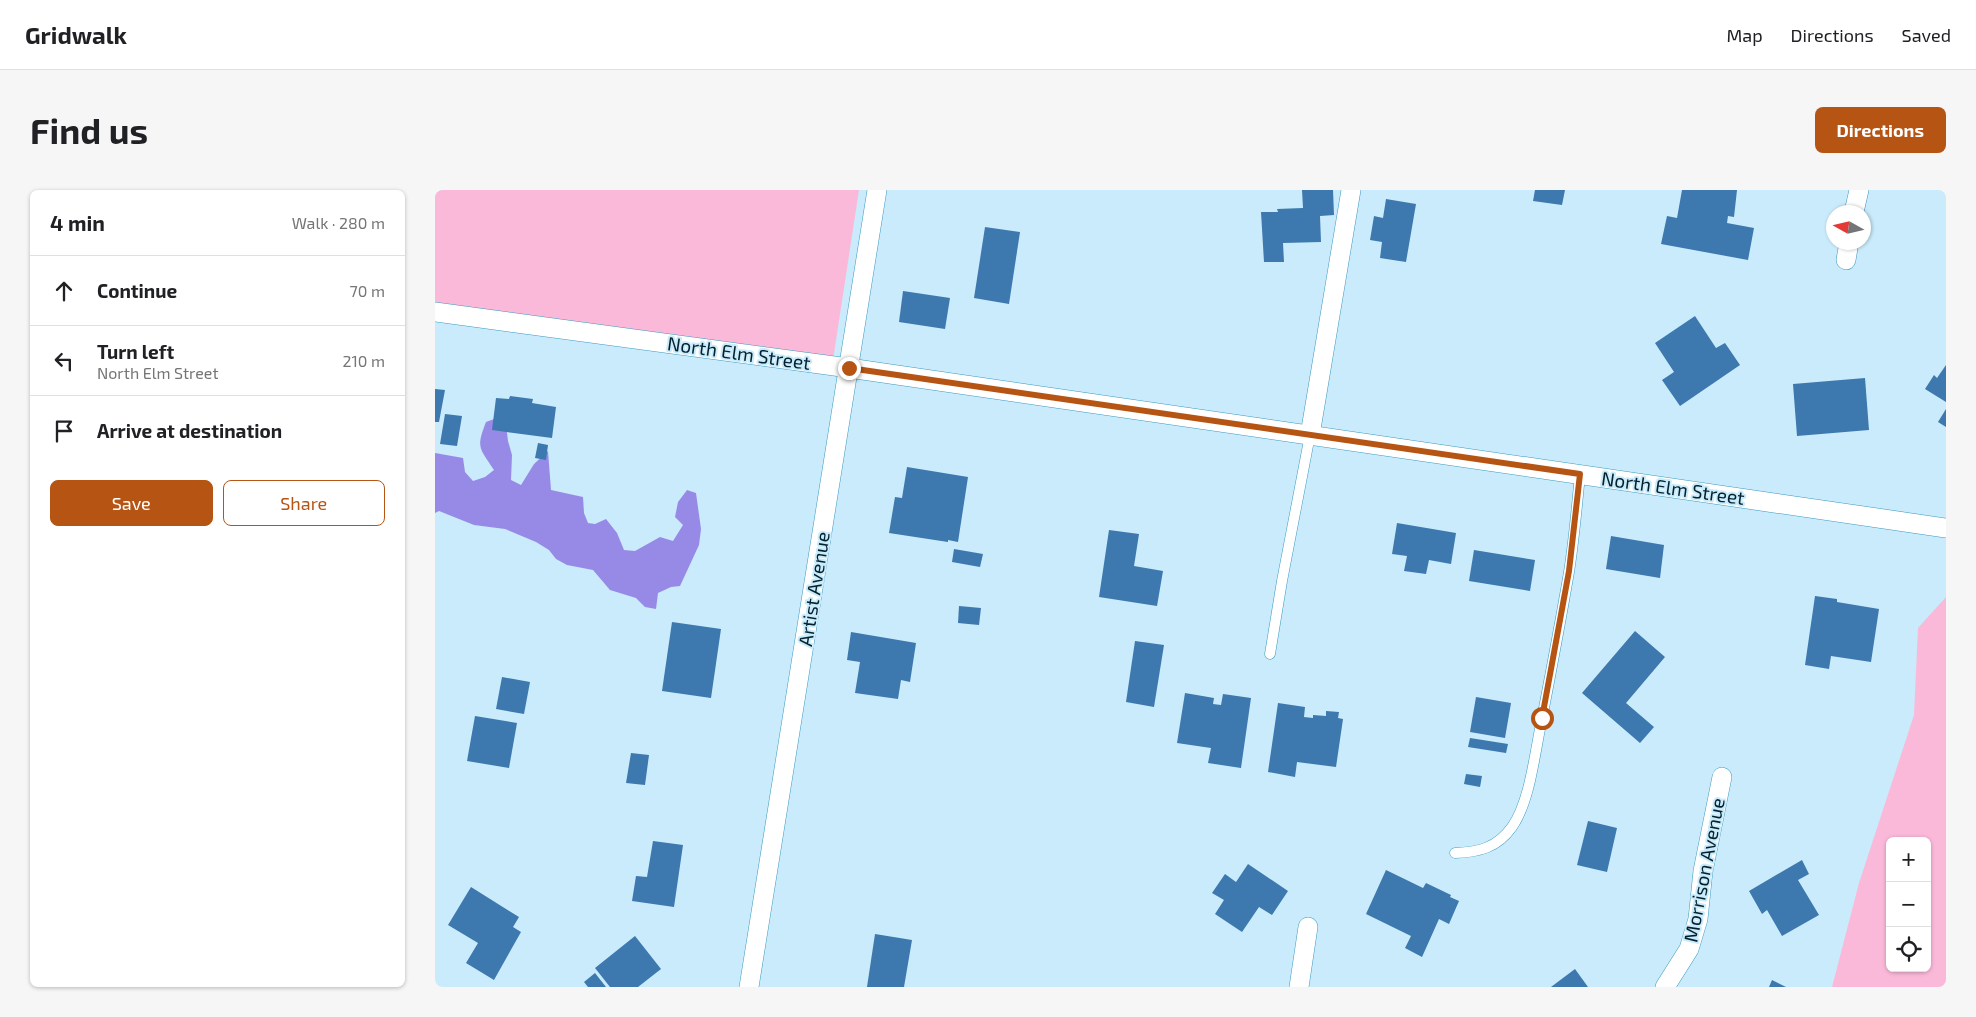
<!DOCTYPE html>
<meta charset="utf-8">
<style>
body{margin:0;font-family:"Exo 2",sans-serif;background:#f6f6f6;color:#202124}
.controls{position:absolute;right:15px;bottom:15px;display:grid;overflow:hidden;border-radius:8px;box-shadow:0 1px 4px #0004}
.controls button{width:45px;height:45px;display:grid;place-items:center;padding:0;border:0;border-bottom:1px solid #e0e0e0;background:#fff;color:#202124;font:25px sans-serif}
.compass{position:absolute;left:1391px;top:15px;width:45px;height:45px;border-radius:50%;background:#fff;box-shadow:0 1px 4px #0004;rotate:278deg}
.stop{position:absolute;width:15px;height:15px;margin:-11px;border:4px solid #b65513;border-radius:50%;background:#fff}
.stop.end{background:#b65513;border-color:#fff;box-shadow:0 1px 5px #0008}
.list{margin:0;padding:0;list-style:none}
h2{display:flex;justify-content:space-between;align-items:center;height:65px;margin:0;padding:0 20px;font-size:21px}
h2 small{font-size:16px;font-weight:400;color:#757577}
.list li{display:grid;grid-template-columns:32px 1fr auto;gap:15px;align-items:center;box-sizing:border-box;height:70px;padding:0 20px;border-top:1px solid #e0e0e0}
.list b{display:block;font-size:19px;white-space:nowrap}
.list p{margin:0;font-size:16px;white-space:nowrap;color:#757577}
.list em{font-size:16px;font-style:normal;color:#757577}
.actions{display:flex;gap:10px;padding:15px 20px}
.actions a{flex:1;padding:11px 0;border:1px solid #b65513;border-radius:8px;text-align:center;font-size:18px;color:#b65513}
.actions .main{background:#b65513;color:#fff}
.icon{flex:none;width:28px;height:28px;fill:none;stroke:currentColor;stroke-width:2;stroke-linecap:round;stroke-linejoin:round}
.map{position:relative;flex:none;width:1511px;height:797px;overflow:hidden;border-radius:8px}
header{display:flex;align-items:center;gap:30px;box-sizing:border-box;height:70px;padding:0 25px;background:#fff;border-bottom:1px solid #e0e0e0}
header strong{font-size:24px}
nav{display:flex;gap:28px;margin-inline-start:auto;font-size:18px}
.intro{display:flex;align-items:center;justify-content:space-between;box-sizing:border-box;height:120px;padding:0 30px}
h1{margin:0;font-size:35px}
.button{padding:12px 22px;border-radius:8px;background:#b65513;color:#fff;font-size:18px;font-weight:700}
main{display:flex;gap:30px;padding:0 30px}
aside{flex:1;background:#fff;border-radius:8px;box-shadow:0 1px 4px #0004}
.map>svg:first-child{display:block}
.green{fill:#fbb9d9;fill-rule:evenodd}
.water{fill:#978ae7}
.building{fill:#3d78ae}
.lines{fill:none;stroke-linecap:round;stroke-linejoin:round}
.lane-casing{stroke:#3b9ac0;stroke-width:11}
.street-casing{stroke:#3b9ac0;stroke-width:20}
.lane{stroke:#fff;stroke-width:10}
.street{stroke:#fff;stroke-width:19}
.route{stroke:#b65513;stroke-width:6}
.labels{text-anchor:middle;stroke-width:4;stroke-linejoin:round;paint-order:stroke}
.street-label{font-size:19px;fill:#04222e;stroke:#c9ebfb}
</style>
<header>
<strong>Gridwalk</strong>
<nav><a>Map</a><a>Directions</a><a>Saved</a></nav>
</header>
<div class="intro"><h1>Find us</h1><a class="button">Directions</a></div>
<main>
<aside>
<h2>4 min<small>Walk · 280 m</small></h2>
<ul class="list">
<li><svg class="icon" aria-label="ahead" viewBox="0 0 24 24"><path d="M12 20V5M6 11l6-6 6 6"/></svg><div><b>Continue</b></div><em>70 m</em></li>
<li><svg class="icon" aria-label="left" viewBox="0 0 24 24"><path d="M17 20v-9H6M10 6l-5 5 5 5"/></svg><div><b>Turn left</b><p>North Elm Street</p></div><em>210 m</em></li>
<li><svg class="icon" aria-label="arrive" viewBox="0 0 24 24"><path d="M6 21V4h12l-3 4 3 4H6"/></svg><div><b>Arrive at destination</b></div></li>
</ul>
<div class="actions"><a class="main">Save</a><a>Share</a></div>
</aside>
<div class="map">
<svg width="1511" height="797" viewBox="0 0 1511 797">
<rect width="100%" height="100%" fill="#c9ebfb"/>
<g class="green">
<path d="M0,0H424L398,170L0,118Z"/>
<path d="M1511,407V797H1397L1424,693L1479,525L1483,438ZM1455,651H1492V778H1455Z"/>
</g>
<path class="water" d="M62,228L71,235L73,251L77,265L76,290L86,295L99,274L113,261L116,300L148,307L149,323L153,333L160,334L171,329L182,343L189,360L200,361L225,347L238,351L248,335L240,327L243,312L252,300L261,303L266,339L264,355L245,396L236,397L223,403L221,419L210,417L201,408L175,400L158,380L132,375L121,369L114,360L101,352L70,339L39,335L4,321L0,323V263L28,268L30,282L38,291L50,287L59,280C44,257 41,258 51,232Z"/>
<g class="building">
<path d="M867,0H898L899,25L885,26L886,52L848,53L849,72H829L826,22H843L842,19L868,18Z"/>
<path d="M1100,0H1130L1127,15L1098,11Z"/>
<path d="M1247,0H1302L1299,27L1293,26L1292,33L1319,38L1313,70L1226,54L1232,26L1242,28Z"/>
<path d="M951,9L981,14L971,72L945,68L947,52L935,50L939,26L948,28Z"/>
<path d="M550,37L585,42L574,114L539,108Z"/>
<path d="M468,101L515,108L510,139L464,132Z"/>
<path d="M1260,126L1281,158L1290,153L1305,175L1245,216L1227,190L1239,182L1220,153Z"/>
<path d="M1511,175V212L1490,199L1499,185L1502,188Z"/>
<path d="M1430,188L1434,240L1362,246L1358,194Z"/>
<path d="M0,199L10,200L4,232H0Z"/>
<path d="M75,206L98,209L97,213L121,217L117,248L57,240L61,208L74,209Z"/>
<path d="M1511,219V237L1503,232Z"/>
<path d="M10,224L27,226L22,256L5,254Z"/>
<path d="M103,253L113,255L111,270L100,268Z"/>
<path d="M472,277L533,287L523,352L513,350V352L454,343L460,307L467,308Z"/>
<path d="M962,333L1021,343L1016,374L994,370L991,384L969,381L972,366L957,364Z"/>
<path d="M674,340L704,344L699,376L728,381L722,416L664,407Z"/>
<path d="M1176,346L1229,355L1225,388L1171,379Z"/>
<path d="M519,359L548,364L545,377L517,372Z"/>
<path d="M1039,360L1100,370L1095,401L1034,391Z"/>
<path d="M1380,406L1402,409V412L1444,419L1436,472L1396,466L1394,479L1370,475Z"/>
<path d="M524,416L546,418L544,435L523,433Z"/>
<path d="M237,432L286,439L276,508L227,501Z"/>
<path d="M1200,441L1230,467L1191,513L1219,537L1205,553L1147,503Z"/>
<path d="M416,442L481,453L475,492L466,490L463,509L420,503L425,472L412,470Z"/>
<path d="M700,451L729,455L719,517L691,512Z"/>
<path d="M67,487L95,492L89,524L61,519Z"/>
<path d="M750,503L779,508L778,514L786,515L788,504L816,508L806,578L773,573L776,558L742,553Z"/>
<path d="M1041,507L1076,513L1070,548L1035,542Z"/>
<path d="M843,513L870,517L869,527L878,528V525L891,526V521L904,522L903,528L908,529L901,577L862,572L860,587L833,582Z"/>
<path d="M40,526L82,533L74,578L32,571Z"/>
<path d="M1035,548L1073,554L1071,563L1033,557Z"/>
<path d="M196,563L214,565L210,595L191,593Z"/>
<path d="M1031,584L1047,586L1045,597L1029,594Z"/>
<path d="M1153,631L1182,638L1172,682L1142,675Z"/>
<path d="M218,651L248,655L239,717L197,711L201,686L212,687Z"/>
<path d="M1367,670L1374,684L1363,690L1384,725L1347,746L1332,720L1327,724L1314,701Z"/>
<path d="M813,674L853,701L837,725L824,717L807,742L780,724L789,710L777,703L790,684L801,692Z"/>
<path d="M951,680L988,698L991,693L1016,705L1015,707L1024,711L1014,734L1004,729L987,767L970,758L976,746L931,724Z"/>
<path d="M36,697L84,727L78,737L86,742L59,790L31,773L43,753L13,735Z"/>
<path d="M440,744L477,750L469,797H432Z"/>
<path d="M200,746L226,779L203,797H175L160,778Z"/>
<path d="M1140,779L1153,797H1116Z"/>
<path d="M160,783L171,797H153L149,792Z"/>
<path d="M1337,790L1351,797H1334Z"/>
</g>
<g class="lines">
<defs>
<g id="lane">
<path d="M835,464L847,391L875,245"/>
<path d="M1020,663C1044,662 1062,658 1077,637C1094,613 1099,569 1105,539C1115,487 1125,435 1134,382C1139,350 1142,317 1145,284"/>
</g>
<g id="street">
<path d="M1419,22L1424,0"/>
<path d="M1411,70L1414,52"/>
<path d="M0,122L414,178L1511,338"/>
<path d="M875,245L916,0"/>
<path d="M314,797L442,0"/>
<path d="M864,797L873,737"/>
<path d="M1230,797L1254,759L1263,729L1268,681L1287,587"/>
</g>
</defs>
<use href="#lane" class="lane-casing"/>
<use href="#street" class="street-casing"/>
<use href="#lane" class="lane"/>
<use href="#street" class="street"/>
</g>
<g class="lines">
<path class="route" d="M414,178L1145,284L1134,381L1107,528"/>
</g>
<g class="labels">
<g class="street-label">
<text transform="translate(304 163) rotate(8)" y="7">North Elm Street</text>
<text transform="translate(1238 298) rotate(8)" y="7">North Elm Street</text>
<text transform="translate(379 399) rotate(-81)" y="7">Artist Avenue</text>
<text transform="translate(1269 680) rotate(-79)" y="7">Morrison Avenue</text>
</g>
</g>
</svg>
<div class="controls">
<button>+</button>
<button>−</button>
<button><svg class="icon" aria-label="locate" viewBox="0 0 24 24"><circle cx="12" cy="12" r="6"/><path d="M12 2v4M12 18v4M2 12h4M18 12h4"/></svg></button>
</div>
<svg class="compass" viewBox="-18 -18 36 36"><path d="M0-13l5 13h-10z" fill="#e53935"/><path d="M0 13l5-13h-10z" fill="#757577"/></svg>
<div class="stop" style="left:1107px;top:528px"></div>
<div class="stop end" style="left:414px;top:178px"></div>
</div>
</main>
